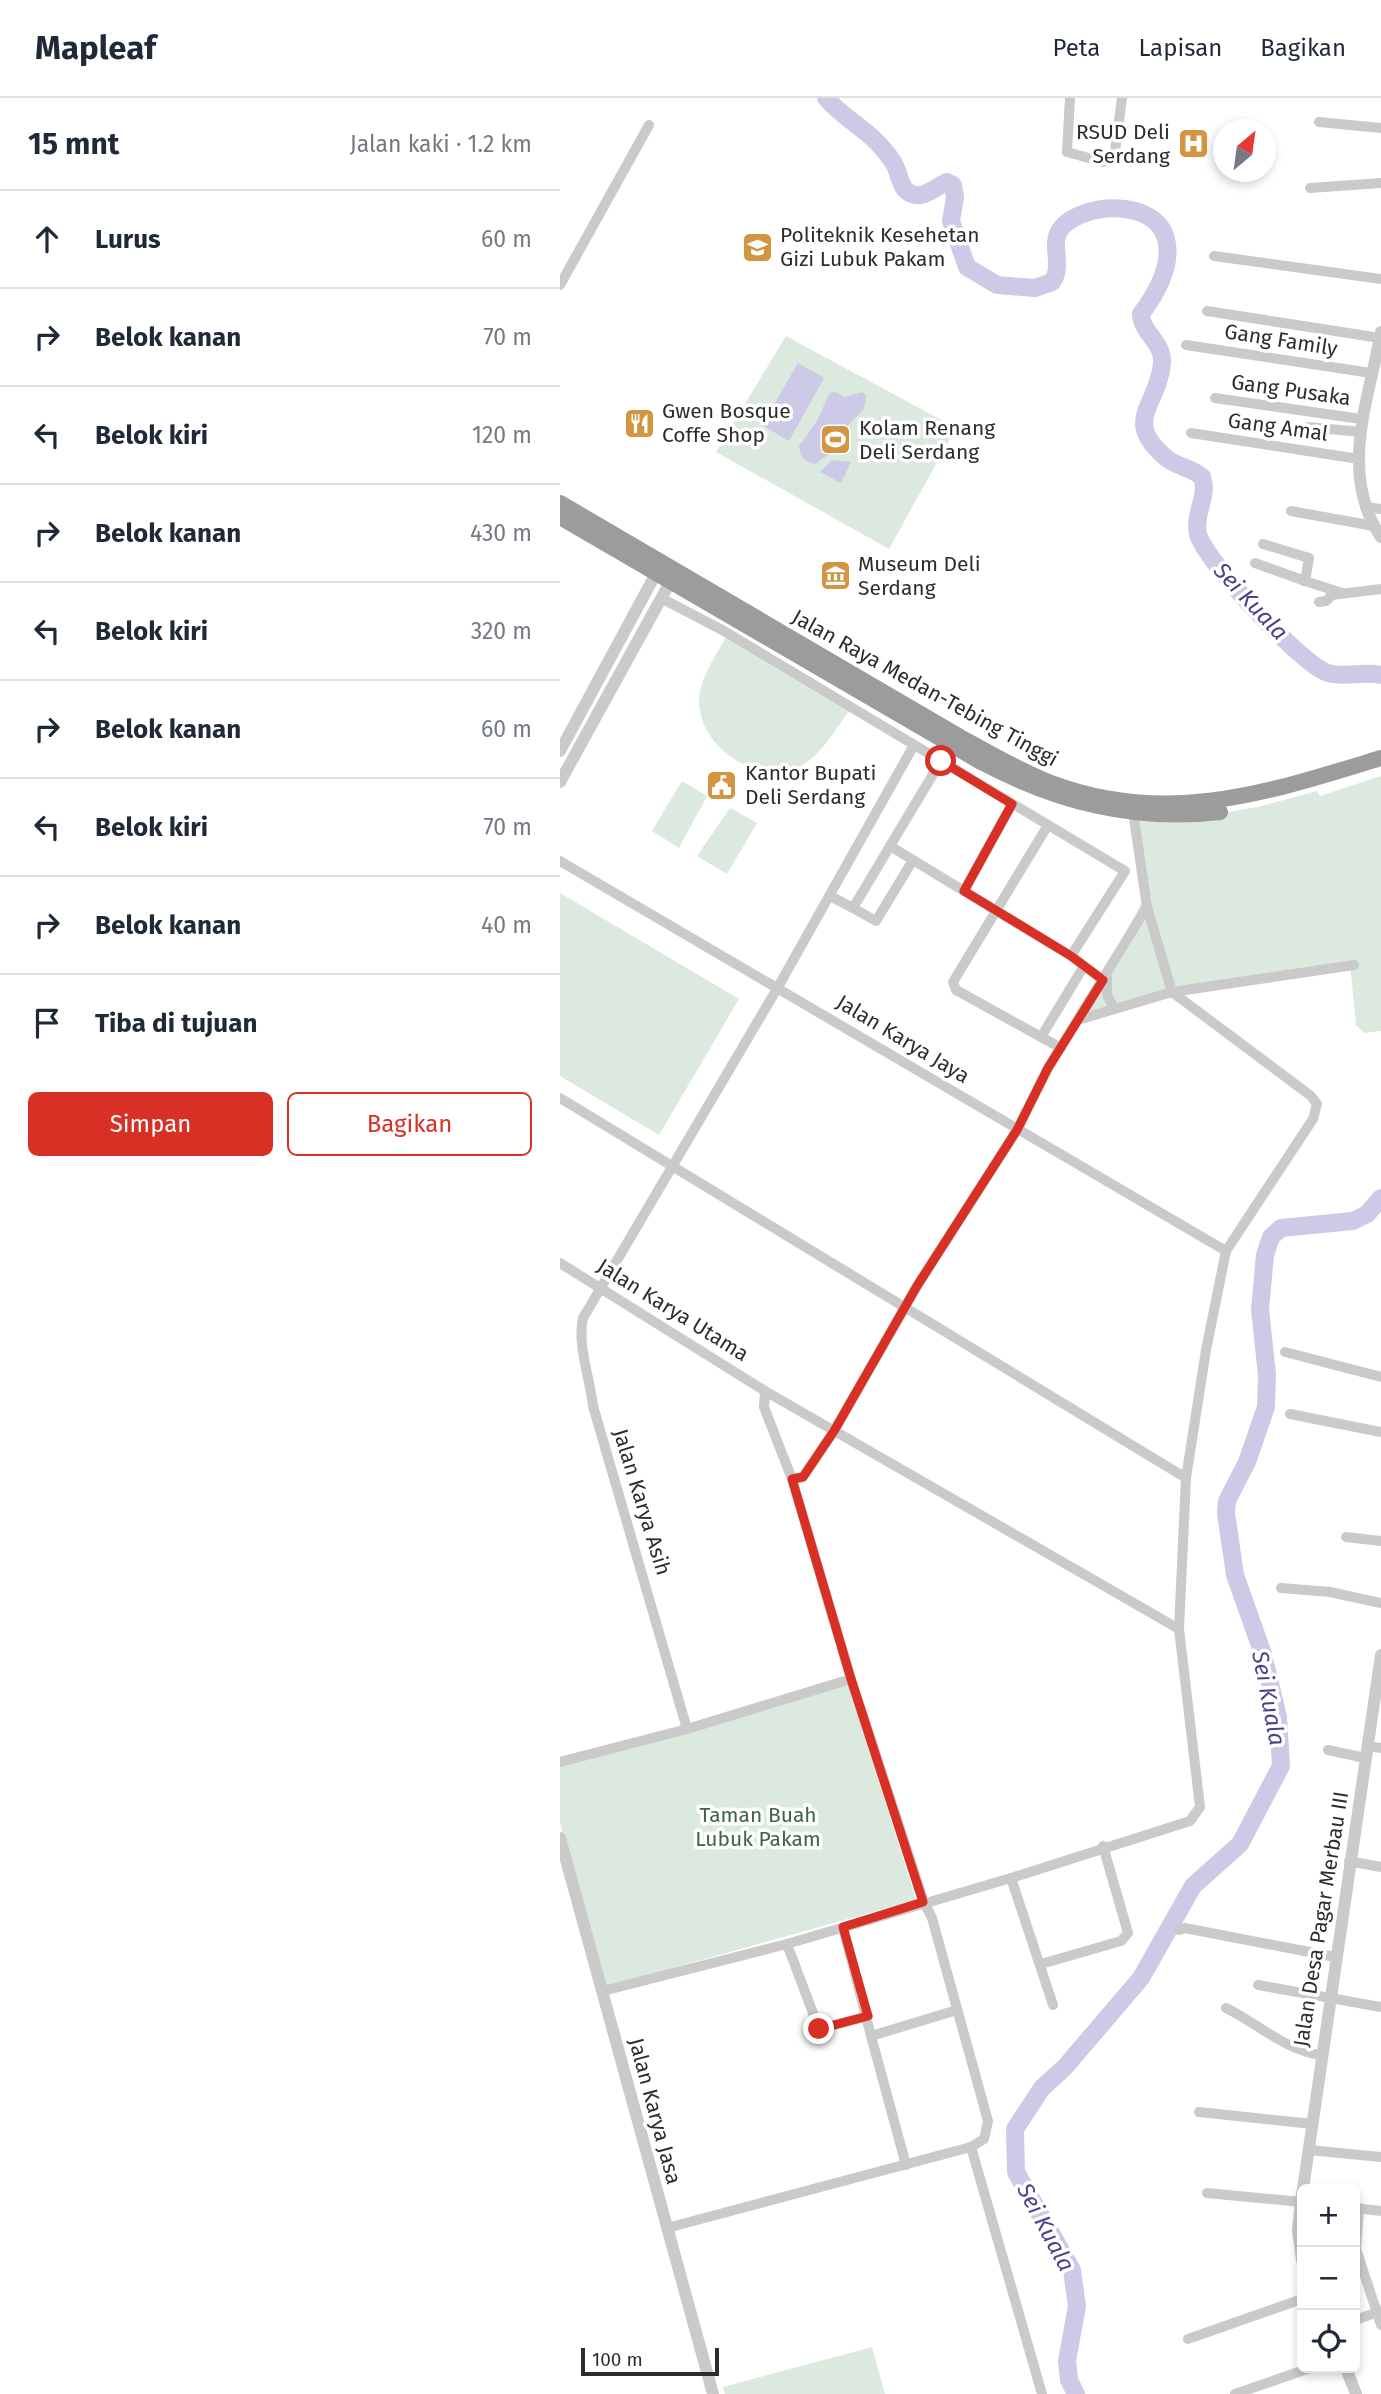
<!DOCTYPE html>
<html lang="id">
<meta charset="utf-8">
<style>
body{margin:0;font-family:"Fira Sans",sans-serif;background:#f6f6f7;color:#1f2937}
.controls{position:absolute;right:21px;bottom:21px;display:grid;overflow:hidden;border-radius:10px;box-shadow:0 4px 10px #0003}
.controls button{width:63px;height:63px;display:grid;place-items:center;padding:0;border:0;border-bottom:2px solid #e0e1e3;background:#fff;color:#1f2937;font:35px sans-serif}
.compass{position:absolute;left:653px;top:21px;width:63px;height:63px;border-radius:50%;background:#fff;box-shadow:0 4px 10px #0003;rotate:29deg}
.scale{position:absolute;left:21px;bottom:18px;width:138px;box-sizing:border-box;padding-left:7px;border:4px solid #2d2d2d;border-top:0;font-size:19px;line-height:24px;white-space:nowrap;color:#2d2d2d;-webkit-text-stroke:5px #fff;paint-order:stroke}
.stop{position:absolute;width:21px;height:21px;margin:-16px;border:5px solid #d93025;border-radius:50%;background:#fff}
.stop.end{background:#d93025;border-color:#fff;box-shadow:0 2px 7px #0008}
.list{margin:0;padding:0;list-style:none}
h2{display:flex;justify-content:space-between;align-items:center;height:91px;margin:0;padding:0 28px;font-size:30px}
h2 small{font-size:23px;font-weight:400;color:#747a83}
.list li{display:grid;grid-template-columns:46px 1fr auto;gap:21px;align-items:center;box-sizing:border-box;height:98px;padding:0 28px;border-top:2px solid #e0e1e3}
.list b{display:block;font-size:26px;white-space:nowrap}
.list em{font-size:23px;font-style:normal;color:#747a83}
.actions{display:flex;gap:14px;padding:21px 28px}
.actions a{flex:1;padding:16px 0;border:2px solid #d93025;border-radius:10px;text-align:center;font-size:24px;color:#d93025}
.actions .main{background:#d93025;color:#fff}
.icon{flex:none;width:38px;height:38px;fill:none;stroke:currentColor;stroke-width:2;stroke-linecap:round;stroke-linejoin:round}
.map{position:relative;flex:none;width:821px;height:2296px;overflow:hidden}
header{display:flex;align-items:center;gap:42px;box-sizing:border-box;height:98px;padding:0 35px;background:#fff;border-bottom:2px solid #e0e1e3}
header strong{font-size:33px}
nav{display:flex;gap:38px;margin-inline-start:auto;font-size:24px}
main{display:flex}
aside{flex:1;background:#fff}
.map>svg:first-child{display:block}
.green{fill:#dce9de}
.water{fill:#cccae7}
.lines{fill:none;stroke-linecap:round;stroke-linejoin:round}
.river{stroke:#cccae7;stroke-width:18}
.minor{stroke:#cacaca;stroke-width:10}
.tertiary{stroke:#cacaca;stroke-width:12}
.trunk{stroke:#9c9c9c;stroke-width:16}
.route{stroke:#d93025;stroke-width:9}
.labels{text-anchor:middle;stroke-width:7;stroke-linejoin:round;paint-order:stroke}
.poi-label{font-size:21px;fill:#2d2d2d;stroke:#fff;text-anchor:start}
.street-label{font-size:21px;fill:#2d2d2d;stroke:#fff}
.park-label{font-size:21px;fill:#406446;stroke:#fff}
.water-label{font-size:23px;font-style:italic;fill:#474487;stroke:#fff}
</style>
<header>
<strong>Mapleaf</strong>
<nav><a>Peta</a><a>Lapisan</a><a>Bagikan</a></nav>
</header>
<main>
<aside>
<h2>15 mnt<small>Jalan kaki · 1.2 km</small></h2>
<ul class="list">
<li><svg class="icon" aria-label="ahead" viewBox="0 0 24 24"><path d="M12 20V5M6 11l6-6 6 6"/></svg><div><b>Lurus</b></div><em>60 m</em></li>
<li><svg class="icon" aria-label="right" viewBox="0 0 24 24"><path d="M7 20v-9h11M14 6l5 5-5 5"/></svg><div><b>Belok kanan</b></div><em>70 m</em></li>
<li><svg class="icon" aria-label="left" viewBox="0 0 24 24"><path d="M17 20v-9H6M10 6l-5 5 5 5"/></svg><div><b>Belok kiri</b></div><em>120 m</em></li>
<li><svg class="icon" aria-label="right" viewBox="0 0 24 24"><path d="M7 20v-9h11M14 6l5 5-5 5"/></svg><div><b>Belok kanan</b></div><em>430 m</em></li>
<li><svg class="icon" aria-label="left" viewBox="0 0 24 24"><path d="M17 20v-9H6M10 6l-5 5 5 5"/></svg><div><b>Belok kiri</b></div><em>320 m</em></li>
<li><svg class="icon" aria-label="right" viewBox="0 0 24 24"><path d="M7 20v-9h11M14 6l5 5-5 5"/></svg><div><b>Belok kanan</b></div><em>60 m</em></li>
<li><svg class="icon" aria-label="left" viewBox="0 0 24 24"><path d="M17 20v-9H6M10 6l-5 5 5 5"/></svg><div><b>Belok kiri</b></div><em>70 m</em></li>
<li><svg class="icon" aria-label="right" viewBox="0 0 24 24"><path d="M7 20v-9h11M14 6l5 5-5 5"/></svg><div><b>Belok kanan</b></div><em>40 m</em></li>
<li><svg class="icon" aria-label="arrive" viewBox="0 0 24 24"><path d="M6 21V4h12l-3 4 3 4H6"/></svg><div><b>Tiba di tujuan</b></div></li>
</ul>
<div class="actions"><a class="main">Simpan</a><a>Bagikan</a></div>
</aside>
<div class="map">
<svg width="821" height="2296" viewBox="0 0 821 2296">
<rect width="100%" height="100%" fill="#fff"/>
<g class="green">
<path d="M226,238L396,330L329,451L156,354Z"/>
<path d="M166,539L289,613C275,632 260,659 239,669C197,687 139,650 139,603C139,582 156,557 166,539Z"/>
<path d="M821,678V933L804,935L796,927L790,865L615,891L521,918L588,793L577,718H642L698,709L757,693L760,698Z"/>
<path d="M122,683L147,698L119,750L92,733Z"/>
<path d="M170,710L197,725L167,776L137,758Z"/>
<path d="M0,795L179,901L99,1037L0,978Z"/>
<path d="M288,1585L356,1802L45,1889L0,1725V1667Z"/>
<path d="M312,2249L325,2296H165L163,2289Z"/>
</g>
<g class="water">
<path d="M238,265L264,280L229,343L202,327Z"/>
<path d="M274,293L285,299L302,294L306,297L304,311L288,327V353L268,357L255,366C244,363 240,359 239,348L257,323L269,296Z"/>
<path d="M272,362L291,364L281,385L260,374Z"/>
</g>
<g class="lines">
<g class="river">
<path d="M266,0C288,25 312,32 333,64C340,74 339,92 352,96C365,101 376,88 387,84L393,87L395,99L391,123L407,169L437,187L475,190L492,184C505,166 487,144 503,128C526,104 596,101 606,141C613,168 596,196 581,216C582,236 603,243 602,265C599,307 562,321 604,358C615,369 631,369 642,379C649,399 633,416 638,436C645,463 742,567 768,575C784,580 804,573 821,577"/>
<path d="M516,2296L509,2282L507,2263L517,2208L512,2172L456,2074L455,2031L482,1990L505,1969L581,1880L633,1788L680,1746L721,1668L718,1619L703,1556L675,1477L666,1415L667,1403L687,1364L706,1309L707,1277L700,1211L705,1157L711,1139L721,1130L793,1123L807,1116L821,1100"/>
</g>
<g class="minor">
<path d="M510,0L507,54L543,64L554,61L562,0"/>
<path d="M759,24L821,30"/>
<path d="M750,90L821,85"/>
<path d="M654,158L821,181"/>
<path d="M0,187L89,27"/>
<path d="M647,213L820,240"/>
<path d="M626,247L811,275"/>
<path d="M655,300L801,321"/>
<path d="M748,329L801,334"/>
<path d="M631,335L799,361"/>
<path d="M806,409L821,411"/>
<path d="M731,413L814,428"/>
<path d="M703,446L749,460L745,483L782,495"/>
<path d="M695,465L745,483"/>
<path d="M101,500L164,533L565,773L511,858"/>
<path d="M759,504L766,503L772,497L821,491"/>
<path d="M488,727L393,884L396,892L501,950"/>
<path d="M330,748L381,663"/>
<path d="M353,762L316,823L293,810L330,748L511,858L543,882"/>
<path d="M0,763L666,1153"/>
<path d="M404,793L452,706"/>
<path d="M270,798L293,810"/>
<path d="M547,878V897L554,910"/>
<path d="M521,921L612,894L794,867"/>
<path d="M481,939L524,868"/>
<path d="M0,1000L626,1380"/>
<path d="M0,1165L205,1293L619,1531"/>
<path d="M725,1254L821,1279"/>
<path d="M205,1293L204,1309L232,1381L291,1581"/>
<path d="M730,1316L821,1334"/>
<path d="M232,1381L243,1379L274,1333L357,1188L457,1032L488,970L587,809"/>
<path d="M786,1439L821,1443"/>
<path d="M721,1490L770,1494L821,1505"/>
<path d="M127,1631L33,1308C30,1280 17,1247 23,1220L218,889L354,647"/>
<path d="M808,1648L821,1650"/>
<path d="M768,1652L805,1660"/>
<path d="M0,1664L127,1631L291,1581L364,1804L372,1820L428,2023L424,2041L411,2049L482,2296"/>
<path d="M789,1763L821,1769"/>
<path d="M451,1780L493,1907"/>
<path d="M283,1829L311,1938"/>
<path d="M619,1832L625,1830L775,1859"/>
<path d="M227,1846L259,1931L308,1918"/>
<path d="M481,1866L561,1843L568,1835L543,1748"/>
<path d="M698,1887L821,1909"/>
<path d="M43,1893L227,1846L451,1780L630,1723L640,1709L619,1531L626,1380L646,1252L666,1153L753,1021L757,1006L751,998L612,894L587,809L573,714"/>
<path d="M666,1910C699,1926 723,1951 760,1957"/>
<path d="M639,2014L752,2026"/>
<path d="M749,2052L821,2059"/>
<path d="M346,2067L311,1938L397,1912"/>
<path d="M647,2095L742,2104"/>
<path d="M795,2110L821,2113"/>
<path d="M799,2110L796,2151L821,2227"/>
<path d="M107,2130L411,2049"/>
<path d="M795,2222L821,2213"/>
<path d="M628,2241L742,2201"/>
<path d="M675,2296L750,2270"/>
</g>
<g class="tertiary">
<path d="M821,234C809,301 778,376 821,439"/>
<path d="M0,653L100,468"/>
<path d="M0,684L114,477"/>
<path d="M0,1740L153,2296"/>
<path d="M743,2091L821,1557"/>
<path d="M742,2095L738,2133L742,2162"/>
<path d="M786,2270L796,2296"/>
</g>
<g class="trunk">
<path d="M0,405L400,639C430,655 460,673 491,685C608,729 709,694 821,660"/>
<path d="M0,419L421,664C497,704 574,724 660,714"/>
</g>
</g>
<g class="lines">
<path class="route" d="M259,1931L308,1918L283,1829L363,1804L291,1581L232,1381L243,1379L274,1333L357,1188L457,1032L488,970L543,882L511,858L404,793L452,706L381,663"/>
</g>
<defs>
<symbol id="hospital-square" viewBox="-11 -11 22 22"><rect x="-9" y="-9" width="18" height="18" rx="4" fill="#d29541" stroke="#fff"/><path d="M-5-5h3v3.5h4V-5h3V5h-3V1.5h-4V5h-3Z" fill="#fff"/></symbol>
<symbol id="university-square" viewBox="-11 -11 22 22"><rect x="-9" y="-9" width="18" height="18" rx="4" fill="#d29541" stroke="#fff"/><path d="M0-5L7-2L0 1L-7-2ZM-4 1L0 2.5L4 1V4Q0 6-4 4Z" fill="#fff"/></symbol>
<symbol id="restaurant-square" viewBox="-11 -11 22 22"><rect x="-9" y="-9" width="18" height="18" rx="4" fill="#d29541" stroke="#fff"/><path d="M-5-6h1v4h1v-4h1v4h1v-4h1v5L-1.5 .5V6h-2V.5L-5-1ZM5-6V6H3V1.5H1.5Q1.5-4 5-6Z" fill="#fff"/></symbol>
<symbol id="stadium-square" viewBox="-11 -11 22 22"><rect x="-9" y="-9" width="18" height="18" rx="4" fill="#d29541" stroke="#fff"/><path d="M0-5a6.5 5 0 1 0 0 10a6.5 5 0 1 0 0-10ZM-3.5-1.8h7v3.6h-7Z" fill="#fff"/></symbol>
<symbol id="museum-square" viewBox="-11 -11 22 22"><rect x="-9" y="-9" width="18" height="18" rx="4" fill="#d29541" stroke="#fff"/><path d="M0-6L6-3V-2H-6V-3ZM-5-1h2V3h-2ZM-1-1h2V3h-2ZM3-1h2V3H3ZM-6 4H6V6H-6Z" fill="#fff"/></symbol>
<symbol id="civic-square" viewBox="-11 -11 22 22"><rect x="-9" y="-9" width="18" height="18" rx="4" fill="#d29541" stroke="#fff"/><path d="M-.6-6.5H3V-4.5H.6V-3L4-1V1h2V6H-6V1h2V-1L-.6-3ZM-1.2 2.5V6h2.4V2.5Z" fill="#fff"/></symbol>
</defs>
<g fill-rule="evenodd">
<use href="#hospital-square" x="616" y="28" width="35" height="35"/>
<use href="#university-square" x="180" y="132" width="35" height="35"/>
<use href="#restaurant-square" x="62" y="308" width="35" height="35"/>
<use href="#stadium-square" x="258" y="324" width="35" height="35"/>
<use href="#museum-square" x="258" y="460" width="35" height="35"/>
<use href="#civic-square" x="144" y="670" width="35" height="35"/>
</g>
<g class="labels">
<g class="poi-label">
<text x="610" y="41" text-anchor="end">RSUD Deli<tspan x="610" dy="24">Serdang</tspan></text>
<text x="220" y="144">Politeknik Kesehetan<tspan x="220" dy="24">Gizi Lubuk Pakam</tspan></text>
<text x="102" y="320">Gwen Bosque<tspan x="102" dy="24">Coffe Shop</tspan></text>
<text x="299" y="337">Kolam Renang<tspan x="299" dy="24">Deli Serdang</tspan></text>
<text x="298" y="473">Museum Deli<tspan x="298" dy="24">Serdang</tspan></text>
<text x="185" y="682">Kantor Bupati<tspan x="185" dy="24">Deli Serdang</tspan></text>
</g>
<g class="street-label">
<text transform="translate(721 242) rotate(9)" y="7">Gang Family</text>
<text transform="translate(731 292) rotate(8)" y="7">Gang Pusaka</text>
<text transform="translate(718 329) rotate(8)" y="7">Gang Amal</text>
<text transform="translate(365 590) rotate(29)" y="7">Jalan Raya Medan-Tebing Tinggi</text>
<text transform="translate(343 941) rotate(31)" y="7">Jalan Karya Jaya</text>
<text transform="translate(113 1212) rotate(32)" y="7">Jalan Karya Utama</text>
<text transform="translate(82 1404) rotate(73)" y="7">Jalan Karya Asih</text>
<text transform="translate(761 1821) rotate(-81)" y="7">Jalan Desa Pagar Merbau III</text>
<text transform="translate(95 2013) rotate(75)" y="7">Jalan Karya Jasa</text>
</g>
<g class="park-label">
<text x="198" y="1724">Taman Buah<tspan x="198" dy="24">Lubuk Pakam</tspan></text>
</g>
<g class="water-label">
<text transform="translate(691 503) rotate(47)" y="8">Sei Kuala</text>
<text transform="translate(709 1600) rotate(79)" y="8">Sei Kuala</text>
<text transform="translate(486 2129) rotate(62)" y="8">Sei Kuala</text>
</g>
</g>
</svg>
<div class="controls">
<button>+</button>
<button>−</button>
<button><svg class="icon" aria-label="locate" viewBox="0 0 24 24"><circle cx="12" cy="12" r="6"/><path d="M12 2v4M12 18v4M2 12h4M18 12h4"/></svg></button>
</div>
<svg class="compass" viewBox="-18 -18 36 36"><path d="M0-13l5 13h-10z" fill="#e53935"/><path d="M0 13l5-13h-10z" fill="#747a83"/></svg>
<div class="scale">100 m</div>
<div class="stop" style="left:381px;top:663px"></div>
<div class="stop end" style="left:259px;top:1931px"></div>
</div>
</main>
